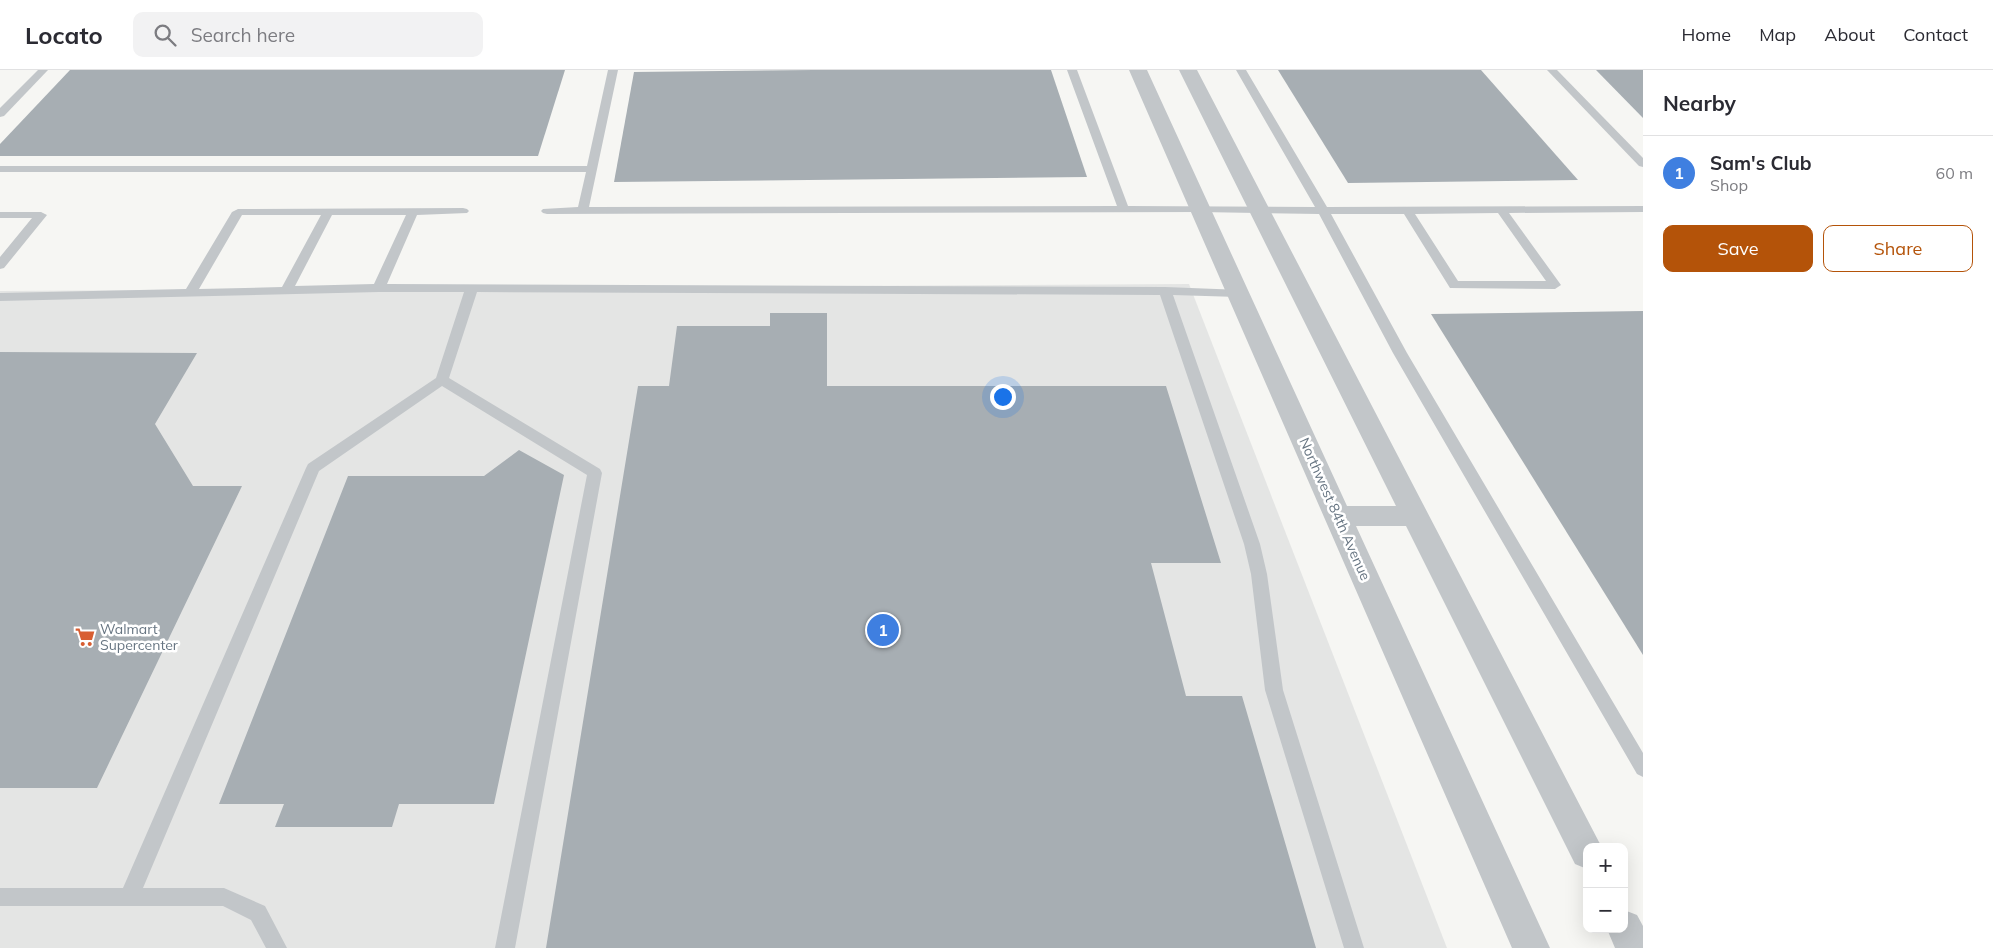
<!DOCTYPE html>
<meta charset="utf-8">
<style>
body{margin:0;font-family:Mulish,sans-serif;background:#f2f2f3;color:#2b2b33}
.controls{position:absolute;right:15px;bottom:15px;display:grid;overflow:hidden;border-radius:10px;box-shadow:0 5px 20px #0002}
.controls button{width:45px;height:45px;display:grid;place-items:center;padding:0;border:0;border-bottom:1px solid #e1e1e2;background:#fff;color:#2b2b33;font:25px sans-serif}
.you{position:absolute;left:1002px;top:326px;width:18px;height:18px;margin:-12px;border:4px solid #fff;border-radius:50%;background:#1a73e8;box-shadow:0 0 0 8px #1a73e833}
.badge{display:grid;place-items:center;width:32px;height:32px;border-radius:50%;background:#b45309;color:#fff;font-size:16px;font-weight:700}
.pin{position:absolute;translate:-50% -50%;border:2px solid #fff;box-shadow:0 1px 5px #0006}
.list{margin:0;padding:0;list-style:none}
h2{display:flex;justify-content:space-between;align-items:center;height:65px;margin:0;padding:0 20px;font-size:21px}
h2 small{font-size:16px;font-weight:400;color:#7c7c81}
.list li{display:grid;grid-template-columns:32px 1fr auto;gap:15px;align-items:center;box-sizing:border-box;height:75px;padding:0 20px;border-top:1px solid #e1e1e2}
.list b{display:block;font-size:19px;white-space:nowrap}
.list p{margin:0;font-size:16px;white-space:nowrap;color:#7c7c81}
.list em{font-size:16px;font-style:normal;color:#7c7c81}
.actions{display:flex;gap:10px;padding:15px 20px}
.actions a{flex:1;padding:11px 0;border:1px solid #b45309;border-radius:10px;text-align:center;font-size:18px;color:#b45309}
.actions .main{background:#b45309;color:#fff}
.icon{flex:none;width:28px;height:28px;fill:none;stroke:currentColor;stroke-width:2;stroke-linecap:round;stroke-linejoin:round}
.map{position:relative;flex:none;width:1643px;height:878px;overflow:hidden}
header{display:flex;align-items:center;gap:30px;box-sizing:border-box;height:70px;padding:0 25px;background:#fff;border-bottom:1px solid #e1e1e2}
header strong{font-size:24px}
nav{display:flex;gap:28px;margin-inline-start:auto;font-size:18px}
.search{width:350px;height:45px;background:#f2f2f3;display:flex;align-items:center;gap:12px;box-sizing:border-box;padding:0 18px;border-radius:10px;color:#7c7c81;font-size:19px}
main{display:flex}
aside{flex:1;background:#fff}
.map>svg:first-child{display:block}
.built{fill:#e4e5e4}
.building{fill:#a7aeb3}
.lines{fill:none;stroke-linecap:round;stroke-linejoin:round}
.lane{fill:#c2c6c9;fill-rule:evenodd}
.street{fill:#c2c6c9;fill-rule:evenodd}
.labels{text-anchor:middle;stroke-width:5;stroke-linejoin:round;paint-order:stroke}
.street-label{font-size:14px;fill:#677582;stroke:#fff}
.poi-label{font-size:14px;fill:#677582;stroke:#fff;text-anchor:start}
</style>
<header>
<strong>Locato</strong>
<div class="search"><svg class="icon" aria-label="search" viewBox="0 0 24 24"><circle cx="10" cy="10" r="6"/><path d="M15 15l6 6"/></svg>Search here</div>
<nav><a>Home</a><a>Map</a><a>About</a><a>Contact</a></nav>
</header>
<main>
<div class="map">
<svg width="1643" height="878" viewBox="0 0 1643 878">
<rect width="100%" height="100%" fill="#f6f6f3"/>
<path class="built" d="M1189,214L1447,878H0V221Z"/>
<g class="building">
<path d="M70,0H565L538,86H0V74Z"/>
<path d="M814,0H1051L1087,107L614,112L634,2Z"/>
<path d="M1278,0H1481L1578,110L1348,113Z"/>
<path d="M1596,0H1643V48Z"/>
<path d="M1643,241V585L1431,244Z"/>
<path d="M770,243H827V316H1166L1221,493H1151L1186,626H1242L1316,878H546L638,316H669L677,256H770Z"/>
<path d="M0,282L197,283L155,354L193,416H242L97,718H0Z"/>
<path d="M519,380L564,405L494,734H399L392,757H275L284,734H219L348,406H484Z"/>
</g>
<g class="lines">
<g class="lane">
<path d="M38,0H48L4,46L0,47V38Z"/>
<path d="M608,0H618L589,137L1117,136L1067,0H1077L1128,136L1315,137L1236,0H1246L1327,137L1643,136V142L1509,143L1561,215L1555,219L1450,218L1404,144H1331L1407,283L1643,683V707L1637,704L1393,283L1319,144L1200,142L547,144L543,143L541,141L543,139L578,137L586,102H0V96H587ZM1498,143L1546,211H1458L1415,144Z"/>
<path d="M1547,0H1557L1643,88V97L1639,96Z"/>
<path d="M463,138L467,139L469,141L467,143L417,145L387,214L1165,217L1242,220L1244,223L1242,226L1238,227L1173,225L1260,474L1267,504L1283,620L1364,878H1344L1265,620L1251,504L1244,474L1160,225L477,222L449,308L600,399L602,403L515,878H495L587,405L442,316L319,401L143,818H224L265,836L287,878H266L251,850L223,836H0V818H123L306,398L308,394L436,308L464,222H379L0,231V223L186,219L232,142L238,139ZM242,145H321L282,217L199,219ZM332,145H406L374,214L295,216Z"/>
<path d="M0,142H41L47,145L4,198L0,199V187L32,148H0Z"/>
</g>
<g class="street">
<path d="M1129,0H1147L1347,436H1396L1179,0H1197L1599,772L1602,777H1587V799L1575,794L1406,456H1356L1550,878H1512Z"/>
<path d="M1624,840L1637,845L1643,856V878H1615L1607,859H1624Z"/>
</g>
</g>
<defs>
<symbol id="supermarket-bare" viewBox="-9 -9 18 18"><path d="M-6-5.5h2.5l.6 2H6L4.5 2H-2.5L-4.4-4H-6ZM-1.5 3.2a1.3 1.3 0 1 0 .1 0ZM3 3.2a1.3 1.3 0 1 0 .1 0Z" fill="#d85e32" stroke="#fff" stroke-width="2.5" paint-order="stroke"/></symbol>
</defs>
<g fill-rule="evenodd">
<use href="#supermarket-bare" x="71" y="553" width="28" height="28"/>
</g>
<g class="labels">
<g class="street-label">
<text transform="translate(1335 439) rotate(66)" y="5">Northwest 84th Avenue</text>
</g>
<g class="poi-label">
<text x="100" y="564">Walmart<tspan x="100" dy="16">Supercenter</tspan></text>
</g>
</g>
</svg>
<div class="controls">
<button>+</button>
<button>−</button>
</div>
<div class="you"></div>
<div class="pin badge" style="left:883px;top:560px;background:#3f7fe0">1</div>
</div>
<aside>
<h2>Nearby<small></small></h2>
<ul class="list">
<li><span class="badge" style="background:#3f7fe0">1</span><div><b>Sam's Club</b><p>Shop</p></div><em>60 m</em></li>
</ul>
<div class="actions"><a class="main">Save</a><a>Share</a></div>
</aside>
</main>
